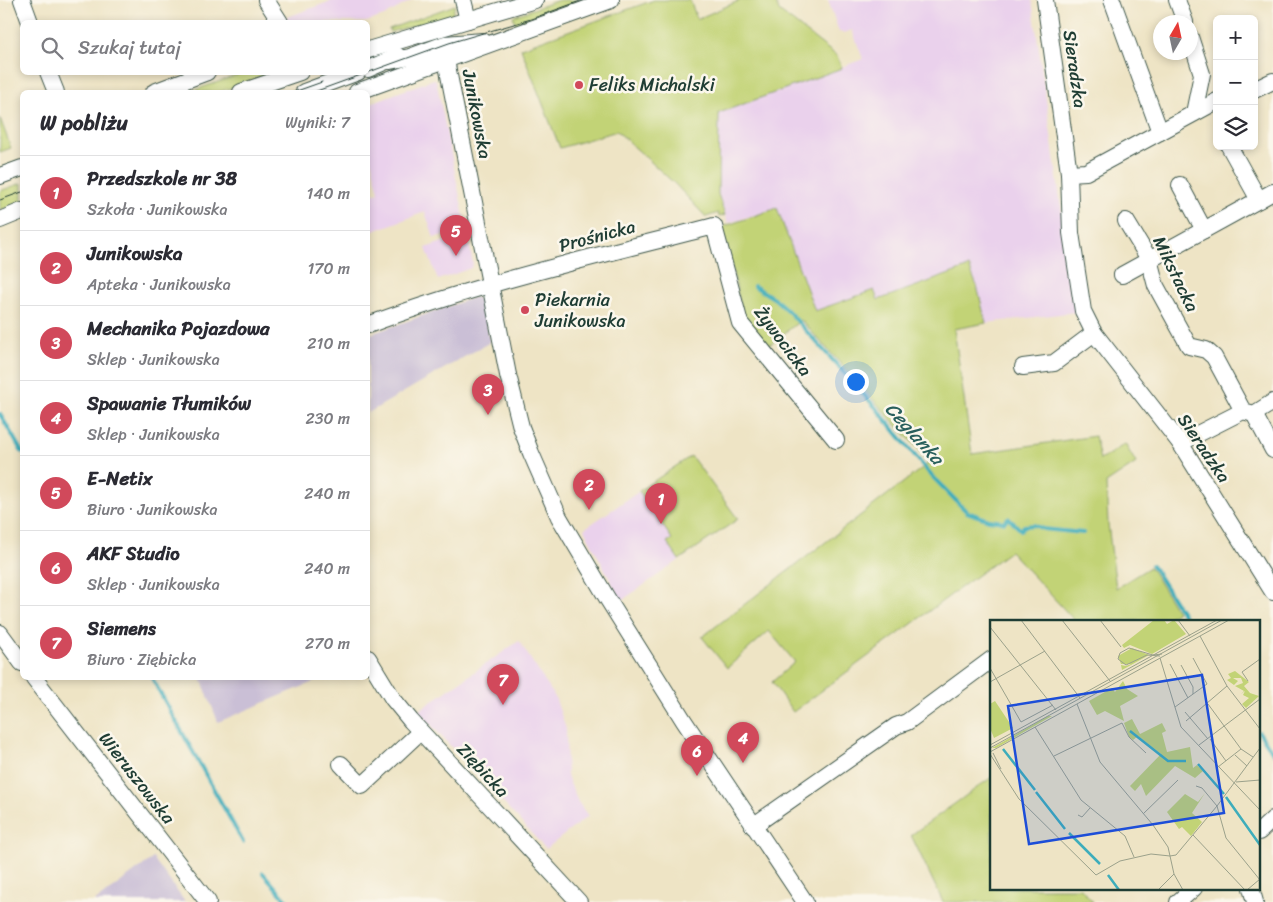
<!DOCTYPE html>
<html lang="pl">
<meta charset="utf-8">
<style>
body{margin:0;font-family:Sriracha,sans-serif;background:#f2f2f3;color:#2b2b33}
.controls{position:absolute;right:15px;top:15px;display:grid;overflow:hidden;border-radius:8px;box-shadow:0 2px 8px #0003}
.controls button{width:45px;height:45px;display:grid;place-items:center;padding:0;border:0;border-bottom:1px solid #e1e1e2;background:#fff;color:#2b2b33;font:25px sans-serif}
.compass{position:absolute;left:1153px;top:15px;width:45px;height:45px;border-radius:50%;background:#fff;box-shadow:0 2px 8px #0003;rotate:9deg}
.you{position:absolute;left:855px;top:381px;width:18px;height:18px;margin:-12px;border:4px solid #fff;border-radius:50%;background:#1a73e8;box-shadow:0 0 0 8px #1a73e833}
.badge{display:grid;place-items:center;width:32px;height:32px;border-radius:50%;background:#d1495b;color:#fff;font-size:16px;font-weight:700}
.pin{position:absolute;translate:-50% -41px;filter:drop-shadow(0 1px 2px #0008)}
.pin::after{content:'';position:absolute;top:26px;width:18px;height:15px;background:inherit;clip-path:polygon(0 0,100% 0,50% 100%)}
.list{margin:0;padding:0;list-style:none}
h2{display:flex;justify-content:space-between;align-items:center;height:65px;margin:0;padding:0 20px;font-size:21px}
h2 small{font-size:16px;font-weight:400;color:#7c7c81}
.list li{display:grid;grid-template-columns:32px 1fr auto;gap:15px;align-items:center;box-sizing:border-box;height:75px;padding:0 20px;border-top:1px solid #e1e1e2}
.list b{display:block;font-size:19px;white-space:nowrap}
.list p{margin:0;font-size:16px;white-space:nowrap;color:#7c7c81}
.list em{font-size:16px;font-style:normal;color:#7c7c81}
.icon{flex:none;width:28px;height:28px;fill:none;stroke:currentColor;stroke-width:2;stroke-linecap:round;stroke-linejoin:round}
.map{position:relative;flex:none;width:1273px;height:902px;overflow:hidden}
.search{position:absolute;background:#fff;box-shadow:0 2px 8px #0003;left:20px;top:20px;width:350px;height:55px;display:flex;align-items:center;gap:12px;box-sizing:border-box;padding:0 18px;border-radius:8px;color:#7c7c81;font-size:19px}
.panel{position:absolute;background:#fff;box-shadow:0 2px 8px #0003;left:20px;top:90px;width:350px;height:590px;border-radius:8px}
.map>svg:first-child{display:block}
.built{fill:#ead1ec}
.industrial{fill:#cabfd6}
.green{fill:#c2d376;stroke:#708855}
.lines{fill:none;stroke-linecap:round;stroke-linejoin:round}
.stream{stroke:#3eadbb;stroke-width:4}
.minor-casing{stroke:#3e564a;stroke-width:18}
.minor{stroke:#fff;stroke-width:16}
.tram{stroke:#1f3d34;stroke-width:1}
.poi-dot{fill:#d1495b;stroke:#fbf7ec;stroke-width:2}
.labels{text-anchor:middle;stroke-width:5;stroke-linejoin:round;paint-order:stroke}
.street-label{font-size:18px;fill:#1f3d34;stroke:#fbf7ec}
.poi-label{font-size:18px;fill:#1f3d34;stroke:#fbf7ec;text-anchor:start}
.water-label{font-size:19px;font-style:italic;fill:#285f5c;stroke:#fbf7ec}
.inset-river{fill:none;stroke:#3eadbb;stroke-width:2.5}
.inset-road{fill:none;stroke:#9ba18b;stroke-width:1}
.view{fill:#1d4ed8;fill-opacity:0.15;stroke:#1d4ed8;stroke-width:2.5}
.inset-edge{fill:none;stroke:#1f3d34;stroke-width:2.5}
</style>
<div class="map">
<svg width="1273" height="902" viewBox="0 0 1273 902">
<rect width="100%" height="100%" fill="#fbf7ec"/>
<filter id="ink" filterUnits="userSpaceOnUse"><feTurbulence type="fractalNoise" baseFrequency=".02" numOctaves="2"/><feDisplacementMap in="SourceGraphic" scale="10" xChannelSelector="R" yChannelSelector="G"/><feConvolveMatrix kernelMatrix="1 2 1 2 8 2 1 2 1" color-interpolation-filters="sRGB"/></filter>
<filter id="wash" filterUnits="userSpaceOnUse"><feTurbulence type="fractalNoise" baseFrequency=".0096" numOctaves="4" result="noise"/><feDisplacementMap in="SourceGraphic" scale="20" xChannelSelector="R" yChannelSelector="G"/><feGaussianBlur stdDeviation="1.12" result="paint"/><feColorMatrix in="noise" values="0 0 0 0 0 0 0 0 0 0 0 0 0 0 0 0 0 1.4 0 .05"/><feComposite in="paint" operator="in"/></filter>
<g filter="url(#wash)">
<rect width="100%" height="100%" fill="#eee4c5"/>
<g class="built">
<path d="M334,0H412L384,16L366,22H288L285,18Z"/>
<path d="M828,0H1032L1076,312L986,323L977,286L969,267L878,300L874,290L815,311L777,208L728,223L718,194L719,113L863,59L852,30L844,33L839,32Z"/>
<path d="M434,79L436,80L466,227L434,238L425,212L368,233V196L379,192L368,149V104Z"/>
<path d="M467,233L473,264L471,268L438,280L426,248Z"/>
<path d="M691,456L738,519L621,601L584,529Z"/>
<path d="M519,641L555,697L566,729L567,776L578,802L588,816L546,849L418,711Z"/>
</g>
<g class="industrial">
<path d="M475,297L483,301L490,342L368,413V335Z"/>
<path d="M201,678H323L218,722Z"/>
<path d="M153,858L185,902H94L141,867Z"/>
</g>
<g class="green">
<path d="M559,0H587L516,25L513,16Z"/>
<path d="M654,0H690L697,19L741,0H775L779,11L837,56L842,68L719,113L718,194L725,215L719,217L718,213L706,217L675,184L617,131L560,148L521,48Z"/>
<path d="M455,5L453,13L447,18L390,32L389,29Z"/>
<path d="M244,73H277L219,92H189Z"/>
<path d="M0,118L11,148L0,152Z"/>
<path d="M22,183V202L0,210V191Z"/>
<path d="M777,208L815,311L874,290L878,300L969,267L977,286L986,323L954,329L972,454L1095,436L1100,460L1125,444L1136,463L1106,483L1108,524L1116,588L1150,567L1177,611L1164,621H1075L1010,551L793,712L772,682L795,662L769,631L727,668L702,637L930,462L801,320L767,347L744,319L722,227Z"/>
<path d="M691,456L738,519L679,560L667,542L672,539L639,491Z"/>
<path d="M992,777V888H1081L1093,902H943L911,835Z"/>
</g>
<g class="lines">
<g class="stream">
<path d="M754,286L775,299L789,312L877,409L929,473L967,512L989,520L1004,522L1008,518L1021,530L1024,526L1034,525L1043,529L1083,533"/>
<path d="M0,414L22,452"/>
<path d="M1152,565L1187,621"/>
<path d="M152,678L243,842"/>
<path d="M1259,732L1273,753"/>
<path d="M263,873L288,902"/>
</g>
</g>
</g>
<g filter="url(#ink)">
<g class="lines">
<defs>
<g id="minor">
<path d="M22,0L30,22"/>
<path d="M266,0L280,22"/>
<path d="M463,0L468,20"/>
<path d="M1045,0L1069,173L1071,233L1083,311L1094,333L1180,443L1273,592"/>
<path d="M1112,0L1160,132"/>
<path d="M1177,0L1185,22"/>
<path d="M1190,37L1202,74L1194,113"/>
<path d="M368,50L535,0"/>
<path d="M446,60L508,375L521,427L531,453L559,517L607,598L684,721L805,902"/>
<path d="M390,61L410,57L445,44L483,41"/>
<path d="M368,69L398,56"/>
<path d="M48,72L56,92"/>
<path d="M1254,90L1273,81"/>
<path d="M154,92L207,72"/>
<path d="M241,92L300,72"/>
<path d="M304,92L358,72"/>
<path d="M357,92L611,0"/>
<path d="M1229,146L1259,200"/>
<path d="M1069,173L1086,172L1217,101"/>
<path d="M0,176L22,168"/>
<path d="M1180,185L1204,230"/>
<path d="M0,220L22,211"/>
<path d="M1126,221L1149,259L1156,286L1189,346L1206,350L1214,357L1243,411"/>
<path d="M1122,275L1273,192"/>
<path d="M368,325C480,283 598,256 714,226L740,323L836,440"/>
<path d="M1023,367L1054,363L1094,333"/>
<path d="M1254,414L1273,450"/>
<path d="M1180,443L1243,411L1254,414L1273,402"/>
<path d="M0,633L22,663"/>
<path d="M368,658L393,699L411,721L579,902"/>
<path d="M34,678L208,902"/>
<path d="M341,764L362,786L420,732"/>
<path d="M753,826L896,726L907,722L992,659"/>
<path d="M1259,832L1273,819"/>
<path d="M1251,888L1255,902"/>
<path d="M1178,902L1194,888"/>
</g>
</defs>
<use href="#minor" class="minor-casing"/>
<use href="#minor" class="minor"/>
<g class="tram">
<path d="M294,92L322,82"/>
<path d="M314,92L449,43L531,19L583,0"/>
<path d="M0,200L22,192"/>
</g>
</g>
</g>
<g class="poi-dot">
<circle cx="579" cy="85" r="5"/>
<circle cx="525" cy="310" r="5"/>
</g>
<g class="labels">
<g class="street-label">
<text transform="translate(1075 69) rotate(82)" y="6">Sieradzka</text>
<text transform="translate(477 114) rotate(79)" y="6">Junikowska</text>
<text transform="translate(597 236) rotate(-15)" y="6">Prośnicka</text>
<text transform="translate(1176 274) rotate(64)" y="6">Mikstacka</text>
<text transform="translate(783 341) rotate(53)" y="6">Żywocicka</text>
<text transform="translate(1204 448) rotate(56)" y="6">Sieradzka</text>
<text transform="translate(483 770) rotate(47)" y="6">Ziębicka</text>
<text transform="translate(137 778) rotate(52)" y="6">Wieruszowska</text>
</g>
<g class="poi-label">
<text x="589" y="91">Feliks Michalski</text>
<text x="535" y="306">Piekarnia<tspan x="535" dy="21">Junikowska</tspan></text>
</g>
<g class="water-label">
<text transform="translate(915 433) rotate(48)" y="7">Ceglanka</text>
</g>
</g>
<g transform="translate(990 620)">
<rect width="270" height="270" fill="#eee4c5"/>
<path d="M164,0H174L177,4L184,0L196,14L162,34L140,25L134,28L132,25ZM142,28L159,35L132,50L131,45L136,46L141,44H131L128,36ZM245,51L259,62L254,66L260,73L269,76L256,88L252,84L259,78L253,75L255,71L251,74L254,71L245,66L253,63L251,58H243L248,61L244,65L237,60L241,58L238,54ZM133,61L137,69L148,76L130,86L134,101L115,91L107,95L99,81L122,68L125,72ZM5,81L23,108L4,118L0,108V84ZM58,96H62L6,128H2ZM142,99L150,114L172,103L176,111L172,113L177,132L200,127L203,148L207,145L213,151L205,158L185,146L156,176L151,164L145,171L140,166L171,134L148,116L143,120L139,117L134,103ZM215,173L202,193L212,202L201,216L192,207L189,209L177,192L195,174L208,182Z" fill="#c2d376"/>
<path class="inset-river" d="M140,111L178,141H196M13,129L45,170M208,144L234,174M46,172L75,209M236,177L270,225M79,213L110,244M118,255L129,270"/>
<path class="inset-road" d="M31,0L90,78M72,0L120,61M110,0L131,27M188,0L200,16M0,7L66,90M210,16L237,66L270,109M170,36L157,35L136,45L128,39L130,33L139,28L163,35L172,34M170,38L191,107L270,190M180,44L198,78M191,45L203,67V74M0,48L31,102L63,85M258,61L252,52L270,39M0,62L55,31M87,84L110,142L163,205L178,227L184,254L168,270M218,84L251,129L263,137M185,87L217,64L203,38M195,92L218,119M196,101L237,66M45,107L91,180L135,216L144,237M220,119L236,141M0,125L227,0M209,125L270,79M0,128L232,0M0,132L239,0M3,133L11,149M0,134L29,179L106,255L130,241L161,234L180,236M245,135L257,146M64,136L132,103L139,117L156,133M228,147L251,129M246,162L270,160M206,166L212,168L227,186L236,218L270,260M153,194L188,160M88,195L92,197L100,188M203,215L255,270M180,236L186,235L227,186L270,128M184,254L193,270M257,270L270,259"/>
<path class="view" d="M212,55L234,193L39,224L18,86Z"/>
<rect width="270" height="270" class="inset-edge"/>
</g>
</svg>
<div class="controls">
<button>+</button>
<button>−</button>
<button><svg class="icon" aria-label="layers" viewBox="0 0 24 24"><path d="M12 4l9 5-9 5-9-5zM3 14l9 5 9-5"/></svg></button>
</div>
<svg class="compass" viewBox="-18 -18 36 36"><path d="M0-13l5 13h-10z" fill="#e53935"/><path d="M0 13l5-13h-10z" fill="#7c7c81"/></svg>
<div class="you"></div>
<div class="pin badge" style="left:661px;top:524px">1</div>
<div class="pin badge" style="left:589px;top:510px">2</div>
<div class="pin badge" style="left:488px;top:415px">3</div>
<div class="pin badge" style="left:743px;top:763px">4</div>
<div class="pin badge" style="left:456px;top:256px">5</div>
<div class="pin badge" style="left:697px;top:776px">6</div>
<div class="pin badge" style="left:503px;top:705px">7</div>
<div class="search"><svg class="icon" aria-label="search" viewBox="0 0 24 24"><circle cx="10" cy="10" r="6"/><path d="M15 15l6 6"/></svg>Szukaj tutaj</div>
<section class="panel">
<h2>W pobliżu<small>Wyniki: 7</small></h2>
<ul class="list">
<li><span class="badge">1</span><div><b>Przedszkole nr 38</b><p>Szkoła · Junikowska</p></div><em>140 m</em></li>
<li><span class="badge">2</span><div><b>Junikowska</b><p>Apteka · Junikowska</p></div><em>170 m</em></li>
<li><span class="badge">3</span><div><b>Mechanika Pojazdowa</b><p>Sklep · Junikowska</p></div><em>210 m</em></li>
<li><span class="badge">4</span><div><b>Spawanie Tłumików</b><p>Sklep · Junikowska</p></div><em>230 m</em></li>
<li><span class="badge">5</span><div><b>E-Netix</b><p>Biuro · Junikowska</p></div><em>240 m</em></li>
<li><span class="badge">6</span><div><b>AKF Studio</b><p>Sklep · Junikowska</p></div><em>240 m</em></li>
<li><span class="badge">7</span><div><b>Siemens</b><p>Biuro · Ziębicka</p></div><em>270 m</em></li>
</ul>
</section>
</div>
